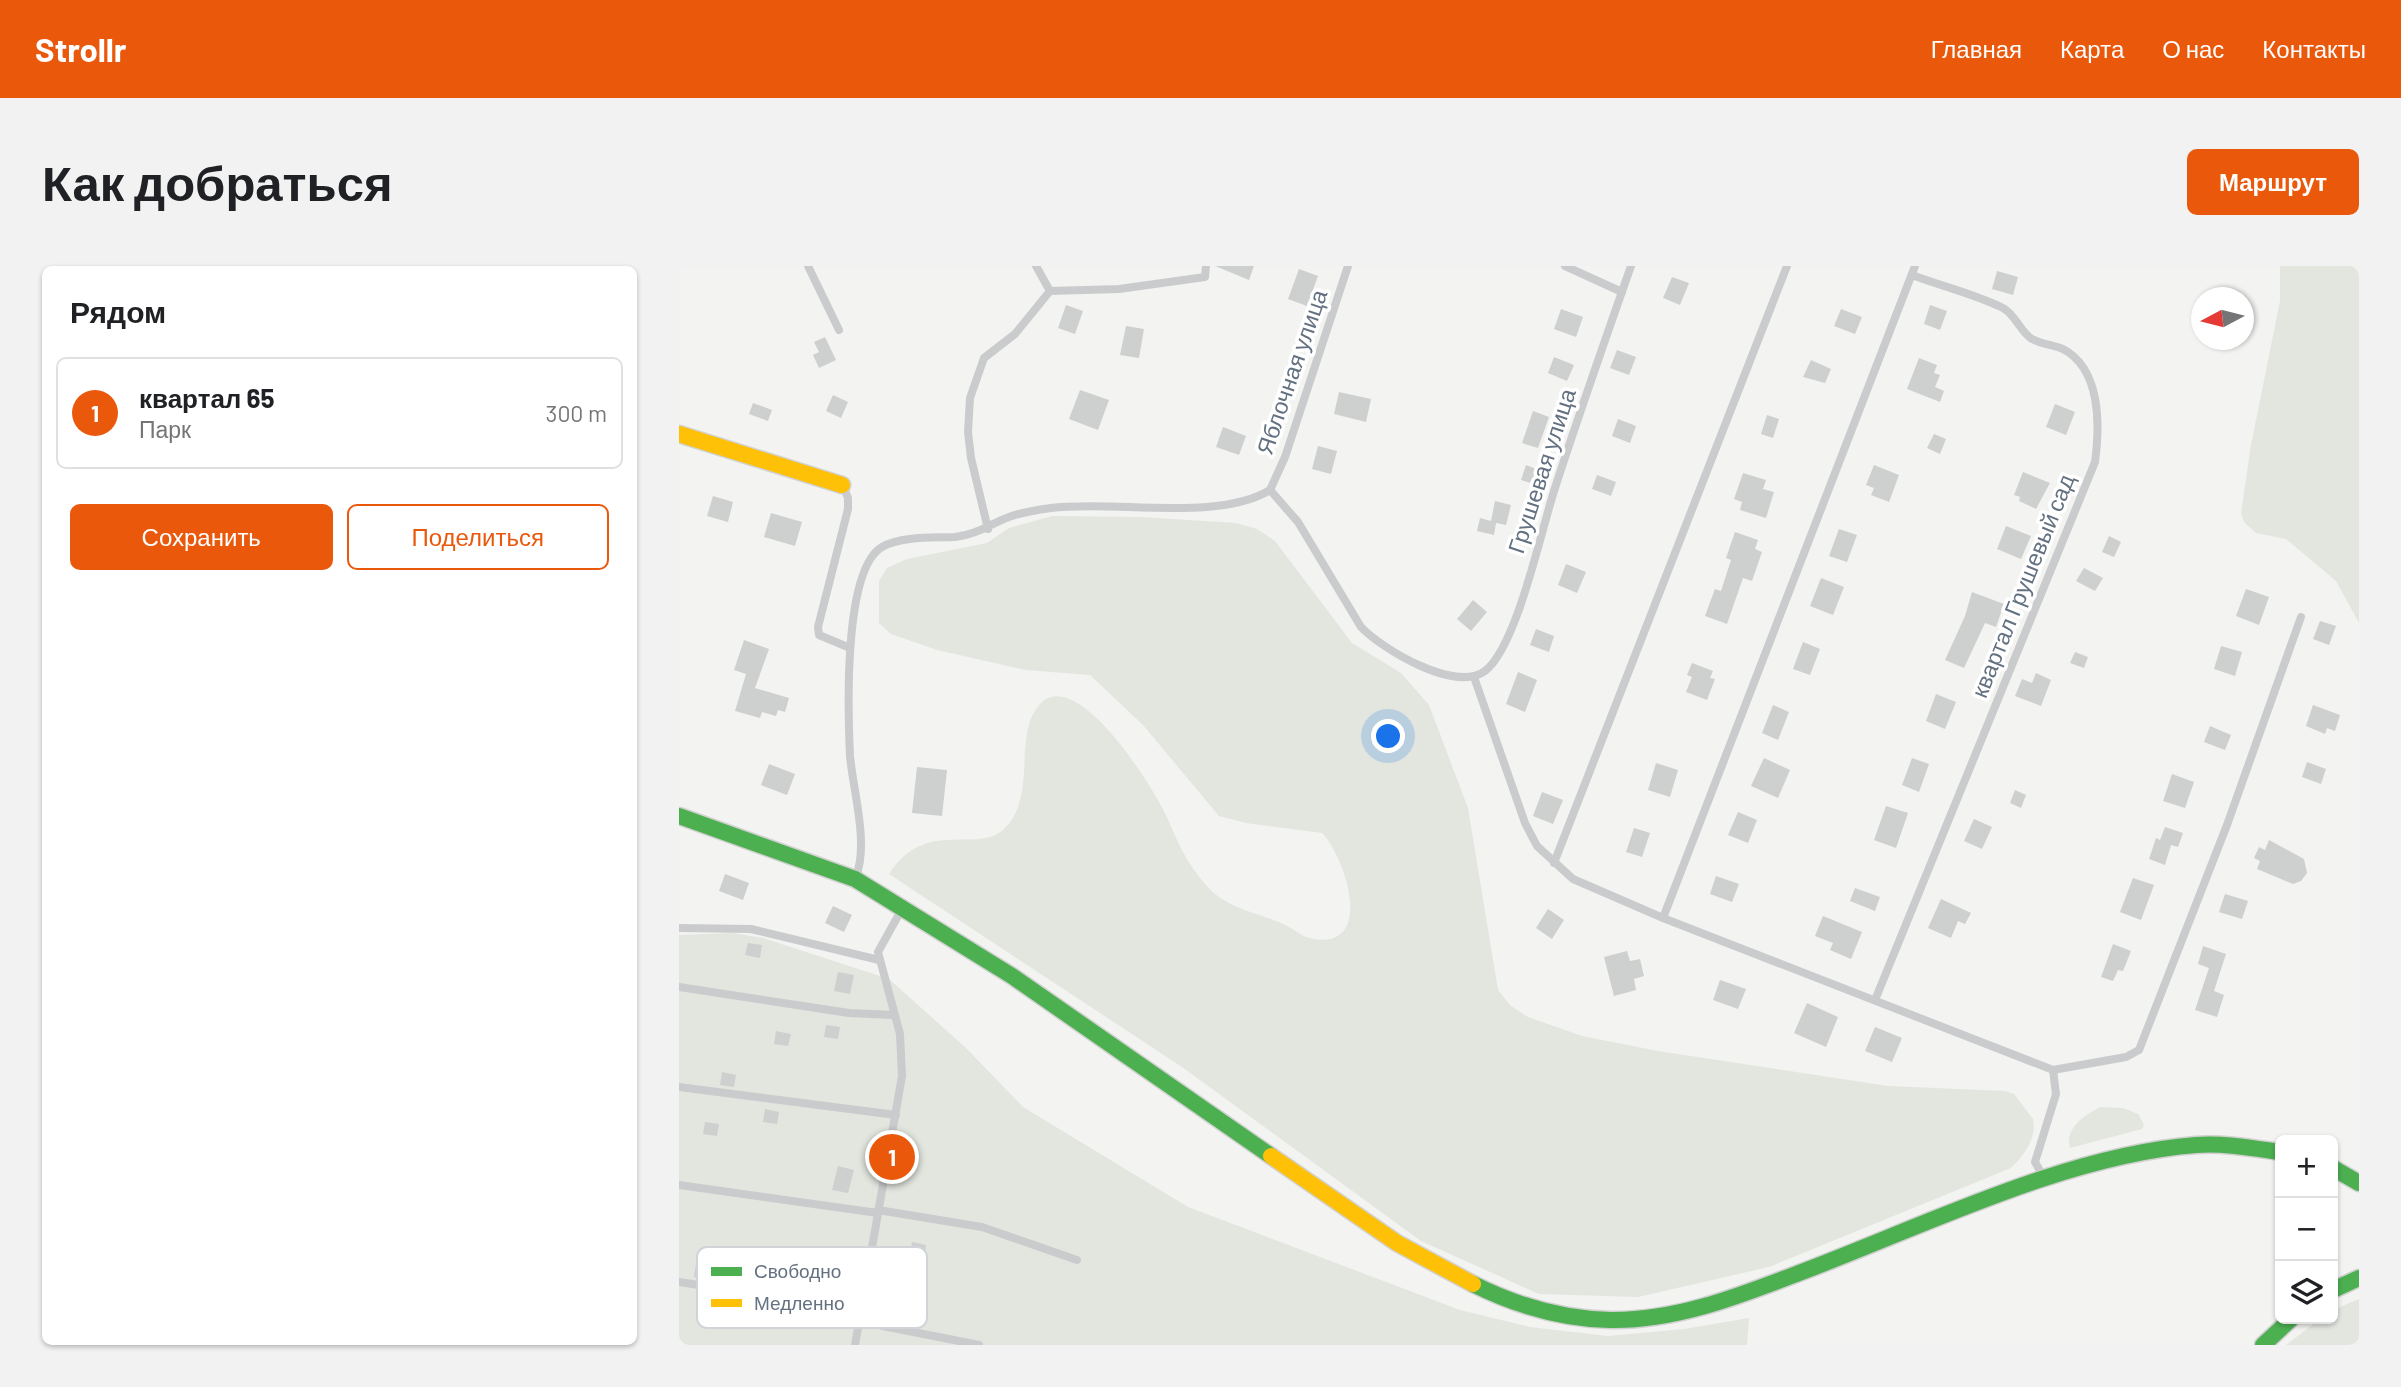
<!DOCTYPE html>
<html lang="ru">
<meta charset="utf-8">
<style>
body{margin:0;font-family:Barlow,sans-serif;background:#f2f2f2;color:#202124}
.controls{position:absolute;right:21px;bottom:21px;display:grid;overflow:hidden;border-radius:10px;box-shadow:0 2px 5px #0004}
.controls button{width:63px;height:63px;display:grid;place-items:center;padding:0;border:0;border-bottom:2px solid #e0e0e0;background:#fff;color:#202124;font:35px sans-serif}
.compass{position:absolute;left:1512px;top:21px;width:63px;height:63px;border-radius:50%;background:#fff;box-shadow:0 2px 5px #0004;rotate:263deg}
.you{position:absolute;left:710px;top:471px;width:24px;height:24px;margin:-18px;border:5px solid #fff;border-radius:50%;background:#1a73e8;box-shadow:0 0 0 10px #1a73e833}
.badge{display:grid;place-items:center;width:46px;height:46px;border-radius:50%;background:#ea580c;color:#fff;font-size:23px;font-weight:700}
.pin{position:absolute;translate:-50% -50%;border:4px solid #fff;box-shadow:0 2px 7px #0006}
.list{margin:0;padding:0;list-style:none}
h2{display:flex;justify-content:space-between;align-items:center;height:91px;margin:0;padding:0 28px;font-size:30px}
h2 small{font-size:23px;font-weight:400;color:#757577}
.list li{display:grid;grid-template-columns:46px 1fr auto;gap:21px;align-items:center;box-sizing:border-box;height:112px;margin:0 14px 14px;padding:0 14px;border:2px solid #e0e0e0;border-radius:10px}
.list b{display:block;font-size:26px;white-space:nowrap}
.list p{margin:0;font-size:23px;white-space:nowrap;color:#757577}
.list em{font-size:23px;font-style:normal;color:#757577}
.actions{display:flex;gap:14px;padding:21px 28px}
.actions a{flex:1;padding:16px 0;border:2px solid #ea580c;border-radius:10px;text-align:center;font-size:24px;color:#ea580c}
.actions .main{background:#ea580c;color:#fff}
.icon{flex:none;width:38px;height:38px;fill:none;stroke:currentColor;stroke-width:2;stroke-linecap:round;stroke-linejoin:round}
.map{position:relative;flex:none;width:1680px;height:1079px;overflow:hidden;border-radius:10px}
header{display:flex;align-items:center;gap:42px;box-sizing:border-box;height:98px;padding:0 35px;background:#ea580c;color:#fff}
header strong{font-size:33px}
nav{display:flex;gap:38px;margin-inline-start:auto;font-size:24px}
.intro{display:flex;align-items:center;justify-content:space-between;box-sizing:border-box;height:168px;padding:0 42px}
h1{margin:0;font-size:49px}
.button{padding:18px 32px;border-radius:10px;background:#ea580c;color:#fff;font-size:24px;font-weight:700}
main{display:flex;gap:42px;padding:0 42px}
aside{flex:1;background:#fff;border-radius:10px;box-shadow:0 2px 5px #0004}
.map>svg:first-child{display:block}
.green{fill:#e2e6df}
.building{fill:#cecfcf}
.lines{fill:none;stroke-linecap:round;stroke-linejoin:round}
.fast-casing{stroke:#d0d1d0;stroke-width:19}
.slow-casing{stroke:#d0d1d0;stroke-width:19}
.lane{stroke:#cacbcc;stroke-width:8}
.fast{stroke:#4caf50;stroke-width:16}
.slow{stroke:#ffc107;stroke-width:16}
.labels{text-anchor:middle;stroke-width:7;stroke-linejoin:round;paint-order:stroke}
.street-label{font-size:23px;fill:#637181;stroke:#fff}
.key{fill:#fff;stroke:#d0d4d9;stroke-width:2}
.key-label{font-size:19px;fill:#637181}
</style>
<header>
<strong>Strollr</strong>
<nav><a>Главная</a><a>Карта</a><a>О нас</a><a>Контакты</a></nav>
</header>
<div class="intro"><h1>Как добраться</h1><a class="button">Маршрут</a></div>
<main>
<aside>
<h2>Рядом<small></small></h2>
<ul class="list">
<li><span class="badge">1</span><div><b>квартал 65</b><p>Парк</p></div><em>300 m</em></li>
</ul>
<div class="actions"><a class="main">Сохранить</a><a>Поделиться</a></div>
</aside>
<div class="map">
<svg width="1680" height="1079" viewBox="0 0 1680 1079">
<rect width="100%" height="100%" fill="#f3f3f1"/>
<g class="green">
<path d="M1601,0H1680V357L1657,315L1607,273L1577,267L1565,256L1562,247L1572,179L1601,35Z"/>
<path d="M373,250L462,251L557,257L578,263L596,275L673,377L722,407L750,439L789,542L819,724L832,740L849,751L903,770L979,785L1209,820L1326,825L1335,828L1354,853C1358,872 1345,890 1332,902L1090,1001L959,1031L860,1028L742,975L503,801L210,608C248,550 298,590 326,562C359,529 333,469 361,438C396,400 467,511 481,538C490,553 495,570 504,586C511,599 524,618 536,628C560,648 596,649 621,668C629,673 642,675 652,673C691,662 662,586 643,567L567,557L540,550L464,459L411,409L347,404L258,384L212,368L200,357V315L208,302L228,293L308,277L330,262Z"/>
<path d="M54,667L84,672L210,713L287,782L344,841L509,941L781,1044L851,1061L929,1070L1005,1063L1070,1052L1068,1079H0V669Z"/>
<path d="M1422,841L1444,842L1459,848L1465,859L1463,863L1391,882C1385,862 1407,848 1422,841Z"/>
<path d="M1680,1033V1079H1607L1641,1053H1654V1044Z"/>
</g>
<g class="building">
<path d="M536,0H575L570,14Z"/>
<path d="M620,3L639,10L628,40L609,33Z"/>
<path d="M1318,5L1339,11L1334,29L1313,23Z"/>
<path d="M993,11L1010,17L1001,39L984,32Z"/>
<path d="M387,39L404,45L396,68L379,62Z"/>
<path d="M1251,39L1268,45L1261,64L1245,58Z"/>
<path d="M882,43L904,51L897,71L875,63Z"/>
<path d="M1162,43L1183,51L1176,68L1155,60Z"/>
<path d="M447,60L465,63L460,92L441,89Z"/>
<path d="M146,71L157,94L140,102L134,89L140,86L135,76Z"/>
<path d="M938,84L957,91L950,109L931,102Z"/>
<path d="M875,91L895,99L888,115L869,107Z"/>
<path d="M1240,92L1258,99L1255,107L1261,109L1256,121L1265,125L1261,136L1228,123Z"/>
<path d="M1132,94L1152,103L1146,117L1124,111Z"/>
<path d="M401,124L430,134L419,164L390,153Z"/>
<path d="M660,126L692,133L687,156L655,148Z"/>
<path d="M154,129L169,136L162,152L147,145Z"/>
<path d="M74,137L93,144L89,155L70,148Z"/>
<path d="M1376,138L1396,146L1387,169L1367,161Z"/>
<path d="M854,145L870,151L859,182L843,177Z"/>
<path d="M1088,149L1100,153L1094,172L1082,168Z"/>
<path d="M939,153L957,160L951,177L933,170Z"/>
<path d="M544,161L567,170L560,189L537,181Z"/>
<path d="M1255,168L1267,173L1261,188L1248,182Z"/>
<path d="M639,180L658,185L652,208L633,203Z"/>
<path d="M847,199L860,204L855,218L842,214Z"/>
<path d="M1195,199L1220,209L1210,236L1192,229L1195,222L1187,219Z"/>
<path d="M1344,206L1371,217L1357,243L1340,235L1341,231L1335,229Z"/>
<path d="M1064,207L1087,214L1084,223L1095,226L1087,252L1061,244L1063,236L1055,233Z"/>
<path d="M918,209L937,216L932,230L913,223Z"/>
<path d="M34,230L54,236L49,256L28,250Z"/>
<path d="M816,235L832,239L827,259L817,257L815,269L798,265L801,252L812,255Z"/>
<path d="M92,247L123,256L116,280L85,271Z"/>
<path d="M1327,260L1352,270L1342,293L1318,283Z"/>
<path d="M1160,263L1178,269L1168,296L1150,290Z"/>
<path d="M1056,266L1079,274L1076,283L1083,286L1073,315L1064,312L1048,358L1026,350L1036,323L1042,325L1052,294L1047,292Z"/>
<path d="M1430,270L1442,276L1435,291L1423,286Z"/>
<path d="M887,298L907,306L898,327L879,319Z"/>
<path d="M1405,302L1424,312L1416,325L1397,315Z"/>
<path d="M1142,312L1165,321L1154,349L1131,340Z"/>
<path d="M1567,323L1590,331L1580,359L1557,350Z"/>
<path d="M1293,326L1325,338L1317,361L1306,357L1285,402L1266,394L1286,350Z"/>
<path d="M794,334L808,346L792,365L778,353Z"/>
<path d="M1641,355L1657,360L1650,379L1634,373Z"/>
<path d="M857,363L875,370L870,386L851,379Z"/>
<path d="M65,374L90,383L76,422L110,432L106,446L99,444L97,450L83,446L81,452L56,445L67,408L55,404Z"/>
<path d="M1124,376L1141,383L1131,409L1114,403Z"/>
<path d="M1542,380L1563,386L1556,410L1535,403Z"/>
<path d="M1396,386L1409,391L1405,402L1391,397Z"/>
<path d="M1013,397L1034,405L1031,412L1036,413L1028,434L1007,426L1013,411L1008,409Z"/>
<path d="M839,406L858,414L846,446L827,438Z"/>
<path d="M1357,407L1372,414L1362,440L1336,430L1343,413L1353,417Z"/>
<path d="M1257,428L1277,436L1266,463L1247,455Z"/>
<path d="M1094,439L1110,446L1099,474L1083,467Z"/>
<path d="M1634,439L1661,449L1656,465L1648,462L1646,468L1627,460Z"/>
<path d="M1531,460L1552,469L1546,484L1525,476Z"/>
<path d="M1085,492L1111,504L1099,532L1072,520Z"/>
<path d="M1233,492L1250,498L1240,526L1223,519Z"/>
<path d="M1628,496L1647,503L1642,518L1623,511Z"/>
<path d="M977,497L999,504L991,531L969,524Z"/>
<path d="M90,498L116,508L108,529L82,519Z"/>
<path d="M238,501L268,504L263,550L233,547Z"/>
<path d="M1493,508L1515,516L1506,542L1484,535Z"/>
<path d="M1336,524L1347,529L1342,542L1331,537Z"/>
<path d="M863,526L884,534L874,558L854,550Z"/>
<path d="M1207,540L1229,547L1217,582L1195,574Z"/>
<path d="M1059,546L1078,554L1069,577L1049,569Z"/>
<path d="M1295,553L1313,561L1303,583L1285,575Z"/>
<path d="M1486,561L1504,567L1499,581L1492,579L1486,599L1470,593L1477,572L1481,574Z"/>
<path d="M955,562L971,567L963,591L947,586Z"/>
<path d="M1590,574L1625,593L1628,607L1622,615L1614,618L1578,603L1581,595L1575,592L1580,581L1586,584Z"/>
<path d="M46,608L70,617L64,634L40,625Z"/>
<path d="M1037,610L1060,618L1053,636L1031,628Z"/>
<path d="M1454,612L1475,619L1462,654L1441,646Z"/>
<path d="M1176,622L1201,631L1196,645L1171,635Z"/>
<path d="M1546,628L1569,635L1563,653L1540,646Z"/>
<path d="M1262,633L1292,647L1286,658L1279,655L1272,672L1249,662Z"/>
<path d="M154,640L173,649L165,666L146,657Z"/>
<path d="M869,643L885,654L873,673L857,662Z"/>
<path d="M1144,650L1183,666L1172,693L1151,684L1154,677L1136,670Z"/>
<path d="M69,677L83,679L81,692L66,689Z"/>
<path d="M1434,678L1452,685L1444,705L1439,704L1434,715L1422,711Z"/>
<path d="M1524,680L1547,688L1535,725L1545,729L1538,751L1516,744L1530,702L1519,698Z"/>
<path d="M948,685L951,695L961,693L965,710L955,713L957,724L935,730L925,691Z"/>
<path d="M159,706L175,709L171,728L155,725Z"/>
<path d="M1041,714L1067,723L1059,743L1034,734Z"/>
<path d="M1128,737L1159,751L1147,781L1115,767Z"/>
<path d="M147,759L161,761L159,773L145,771Z"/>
<path d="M1196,761L1223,772L1213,796L1186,785Z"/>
<path d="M97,765L112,768L109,780L95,778Z"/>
<path d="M43,806L57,809L55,821L41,819Z"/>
<path d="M86,843L100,846L98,858L84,856Z"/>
<path d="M26,856L40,858L38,870L24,868Z"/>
<path d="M159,900L175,904L169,927L153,924Z"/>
<path d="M233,976L247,979L245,991L231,989Z"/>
<path d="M17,998L32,1001L29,1013L15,1011Z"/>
</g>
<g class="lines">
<defs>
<g id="fast">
<path d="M0,550L176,613L333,710L592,890"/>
<path d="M1654,902L1680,917"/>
<path d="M794,1018C836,1039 884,1053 931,1054C997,1055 1060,1030 1120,1007C1243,961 1386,889 1517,879C1545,877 1573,882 1601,886"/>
<path d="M1654,1024L1680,1012"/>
<path d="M1584,1079L1612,1053"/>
</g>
<g id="slow">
<path d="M0,168L163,219"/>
<path d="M592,890L718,977L794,1018"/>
</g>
</defs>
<use href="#fast" class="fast-casing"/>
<use href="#slow" class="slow-casing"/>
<g class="lane">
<path d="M129,0L160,64"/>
<path d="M886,0L943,26"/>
<path d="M371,25L440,23L526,11L527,0"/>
<path d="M165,222L169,232V243L139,361L140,369L171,382"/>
<path d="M591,224L619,256L682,361C703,383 776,427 806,405C838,381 862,264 876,222C900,148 926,74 952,0"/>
<path d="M591,224L606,191L669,0"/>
<path d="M309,263L292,192L289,166L291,132L305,92L336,68L371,25L357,0"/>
<path d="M795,411L846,557L858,580L894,613L984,652L1374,804L1447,791L1460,784L1548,559L1622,351"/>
<path d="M875,597L1108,0"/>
<path d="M177,610C190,578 174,524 171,490C169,447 164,304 203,281C222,270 254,272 276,271C297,269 311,258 330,251C343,246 358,244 372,242C433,234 540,256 591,224"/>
<path d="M984,652L1236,0"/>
<path d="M0,662L72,663L200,694"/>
<path d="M0,721L170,747L215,749"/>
<path d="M1196,734L1416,196C1421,159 1422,103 1384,83C1374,79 1363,78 1353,73C1341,66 1337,49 1324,42C1296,28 1262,20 1233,9"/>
<path d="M0,821L217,849"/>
<path d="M1364,910L1356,896L1377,828L1374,804"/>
<path d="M0,919L199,947"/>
<path d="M199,944L303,961L398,994"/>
<path d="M0,1016L149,1039L204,1060L300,1079"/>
<path d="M176,1079L223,810L221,768L199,686L224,641"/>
</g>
<use href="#fast" class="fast"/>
<use href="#slow" class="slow"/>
</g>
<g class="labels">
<g class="street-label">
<text transform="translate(613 106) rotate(-71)" y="8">Яблочная улица</text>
<text transform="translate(863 205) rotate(-72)" y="8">Грушевая улица</text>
<text transform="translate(1344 320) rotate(-68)" y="8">квартал Грушевый сад</text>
</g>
</g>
<rect x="18" y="981" width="230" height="81" rx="10" class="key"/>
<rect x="32" y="1001" width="31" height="9" fill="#4caf50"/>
<rect x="32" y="1033" width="31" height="8" fill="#ffc107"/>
<g class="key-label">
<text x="75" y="1012">Свободно</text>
<text x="75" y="1044">Медленно</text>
</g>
</svg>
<div class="controls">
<button>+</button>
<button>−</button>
<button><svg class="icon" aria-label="layers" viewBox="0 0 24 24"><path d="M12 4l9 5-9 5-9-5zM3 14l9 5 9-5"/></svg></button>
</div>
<svg class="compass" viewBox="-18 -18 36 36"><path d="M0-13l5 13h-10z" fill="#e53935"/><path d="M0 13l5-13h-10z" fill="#757577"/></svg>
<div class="you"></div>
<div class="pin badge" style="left:213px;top:891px">1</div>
</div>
</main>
